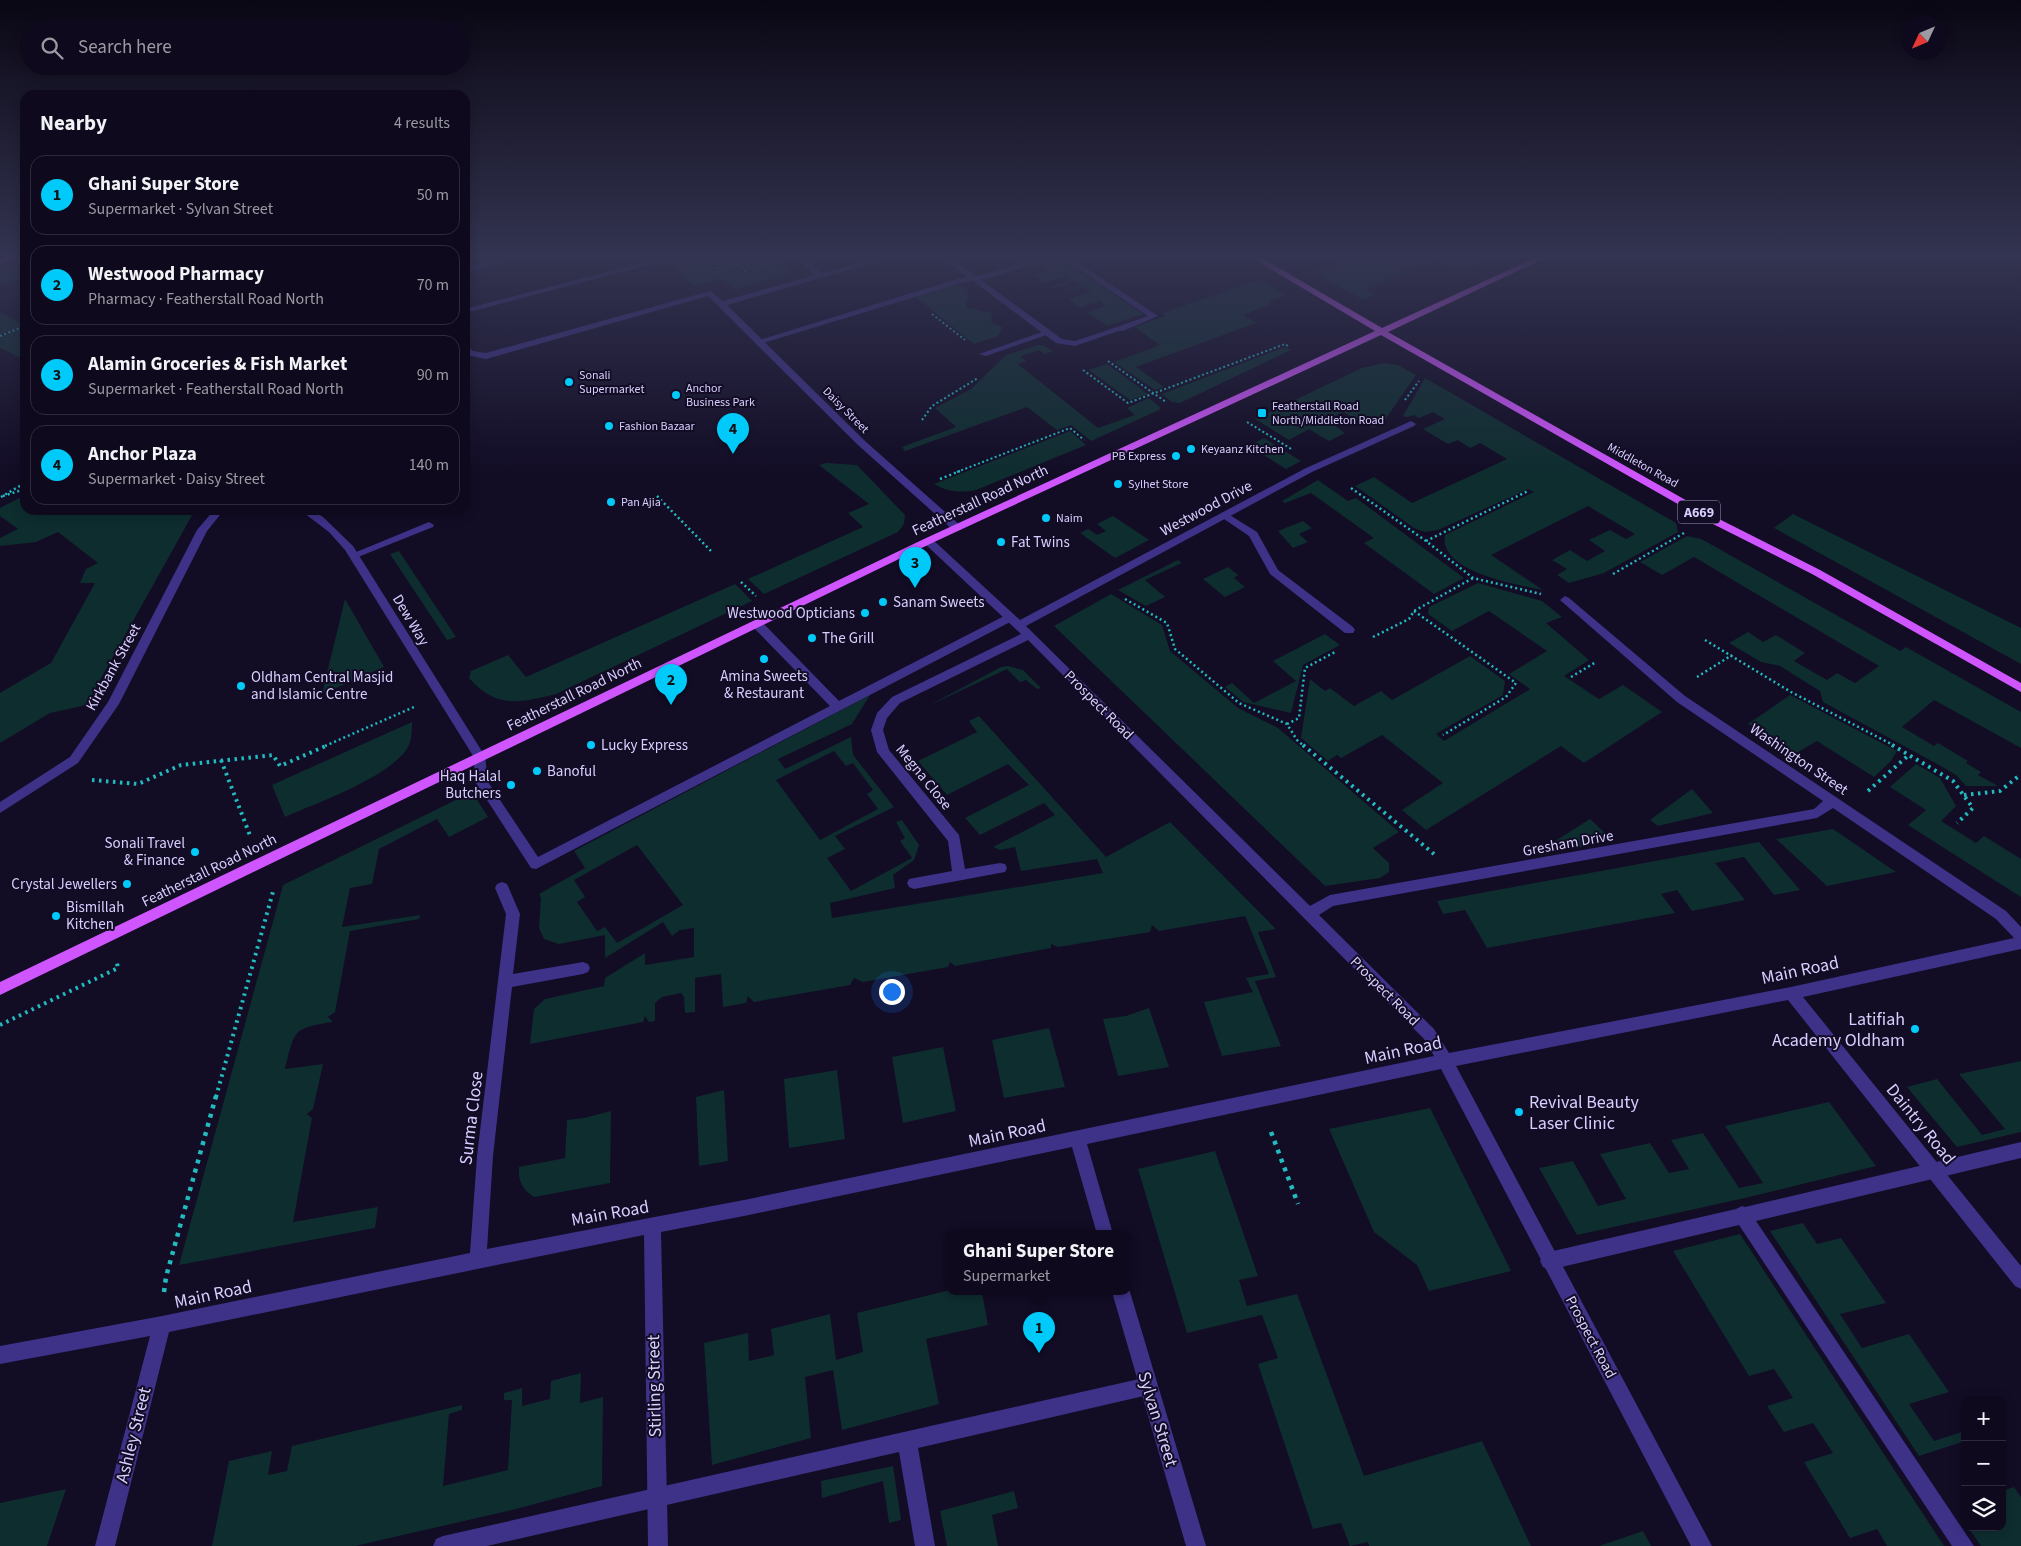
<!DOCTYPE html>
<meta charset="utf-8">
<style>
body{margin:0;font-family:"Source Sans 3",sans-serif;background:#171225;color:#f1f3f6}
.controls{position:absolute;right:15px;bottom:15px;display:grid;overflow:hidden;border-radius:10px;box-shadow:0 2px 12px #0003}
.controls button{width:45px;height:45px;display:grid;place-items:center;padding:0;border:0;border-bottom:1px solid #2e2a3b;background:#0e091c;color:#f1f3f6;font:25px sans-serif}
.compass{position:absolute;left:1901px;top:15px;width:45px;height:45px;border-radius:50%;background:#0e091c;box-shadow:0 2px 12px #0003;rotate:226deg}
.you{position:absolute;left:891px;top:991px;width:18px;height:18px;margin:-12px;border:4px solid #fff;border-radius:50%;background:#1a73e8;box-shadow:0 0 0 8px #1a73e833}
.badge{display:grid;place-items:center;width:32px;height:32px;border-radius:50%;background:#00cafa;color:#111;font-size:16px;font-weight:700}
.pin{position:absolute;translate:-50% -41px;filter:drop-shadow(0 1px 2px #0008)}
.pin::after{content:'';position:absolute;top:26px;width:18px;height:15px;background:inherit;clip-path:polygon(0 0,100% 0,50% 100%)}
.popup{position:absolute;left:946px;top:1230px;width:185px;height:65px;box-sizing:border-box;display:grid;place-content:center;border-radius:10px;background:#0e091c;filter:drop-shadow(0 1px 4px #0005);font-size:16px;white-space:nowrap;color:#9b9aa3}
.popup b{font-size:19px;color:#f1f3f6}
.popup::after{content:'';position:absolute;left:50%;top:100%;margin-left:-10px;border:10px solid transparent;border-top-color:#0e091c}
.list{margin:0;padding:0;list-style:none}
h2{display:flex;justify-content:space-between;align-items:center;height:65px;margin:0;padding:0 20px;font-size:21px}
h2 small{font-size:16px;font-weight:400;color:#9b9aa3}
.list li{display:grid;grid-template-columns:32px 1fr auto;gap:15px;align-items:center;box-sizing:border-box;height:80px;margin:0 10px 10px;padding:0 10px;border:1px solid #2e2a3b;border-radius:15px}
.list b{display:block;font-size:19px;white-space:nowrap}
.list p{margin:0;font-size:16px;white-space:nowrap;color:#9b9aa3}
.list em{font-size:16px;font-style:normal;color:#9b9aa3}
.icon{flex:none;width:28px;height:28px;fill:none;stroke:currentColor;stroke-width:2;stroke-linecap:round;stroke-linejoin:round}
.map{position:relative;flex:none;width:2021px;height:1546px;overflow:hidden}
.search{position:absolute;background:#0e091c;box-shadow:0 2px 12px #0003;left:20px;top:20px;width:450px;height:55px;display:flex;align-items:center;gap:12px;box-sizing:border-box;padding:0 18px;border-radius:28px;color:#9b9aa3;font-size:19px}
.panel{position:absolute;background:#0e091c;box-shadow:0 2px 12px #0003;left:20px;top:90px;width:450px;height:425px;border-radius:15px}
.map>svg:first-child{display:block}
.green{fill:#0e2d2f;fill-rule:evenodd}
.lines{fill:none;stroke-linecap:round;stroke-linejoin:round}
.path-far3{stroke:#22bbc0;stroke-width:2;stroke-dasharray:2 2.5;stroke-linecap:butt}
.path-far2{stroke:#22bbc0;stroke-width:2.5;stroke-dasharray:2 3;stroke-linecap:butt}
.path-far1{stroke:#22bbc0;stroke-width:4;stroke-dasharray:2.5 4.5;stroke-linecap:butt}
.path{stroke:#22bbc0;stroke-width:4.5;stroke-dasharray:4 5.5;stroke-linecap:butt}
.service{fill:#3d3288;fill-rule:evenodd}
.minor{fill:#3d3288;fill-rule:evenodd}
.primary{fill:#cf56ff;fill-rule:evenodd}
.trunk{fill:#e750c8;fill-rule:evenodd}
.poi-dot{fill:#00cafa;stroke:#120c25;stroke-width:2}
.labels{text-anchor:middle;stroke-width:4;stroke-linejoin:round;paint-order:stroke}
.far-poi-label{font-size:12px;fill:#d9cfff;stroke:#120c25;text-anchor:start}
.far-street-label{font-size:12px;fill:#d9cfff;stroke:#120c25}
.shield{fill:#120c25;stroke:#9d94be;stroke-width:1}
.shield-label{font-size:14px;font-weight:bold;fill:#d9cfff}
.street-label{font-size:15px;fill:#d9cfff;stroke:#120c25}
.poi-label{font-size:15px;fill:#d9cfff;stroke:#120c25;text-anchor:start}
.near-street-label{font-size:18px;fill:#d9cfff;stroke:#120c25}
.near-poi-label{font-size:18px;fill:#d9cfff;stroke:#120c25;text-anchor:end}
</style>
<div class="map">
<svg width="2021" height="1546" viewBox="0 0 2021 1546">
<rect width="100%" height="100%" fill="#120c25"/>
<g class="green">
<path d="M665,258H774L789,270V274L737,289C731,288 728,283 723,281C715,279 701,285 694,287Z"/>
<path d="M1059,258L1143,314L1107,326L1087,312L1106,306L1100,301L1080,308L1069,299L1092,291L1084,287L1061,294L1082,286L1076,281L1053,288L1051,287L1072,280L1066,276L1044,283L1033,275L1047,270L1041,265L1029,271L1025,268Z"/>
<path d="M1353,258H1491L1461,271L1434,260L1366,289L1375,295L1363,300L1312,272Z"/>
<path d="M25,260V276L0,285V269Z"/>
<path d="M1259,280L1286,295L1268,302L1271,304L1243,315L1256,323L1136,367L1164,387L1155,390L1114,362L1160,345L1134,327L1165,316L1162,313Z"/>
<path d="M959,284L968,291L969,297L965,307L992,313L991,322L1003,328L998,336L974,344L916,297Z"/>
<path d="M0,312L25,325V326L0,335Z"/>
<path d="M25,327V360L0,348V337Z"/>
<path d="M1038,345H1043L1053,351L1044,354L1039,350L1021,356L1026,361L1018,364L1098,428L1135,415L1127,408L1149,398L1160,407L1159,410L1091,441L1071,425L1057,430L1027,407L905,451L902,447L956,427L935,408L971,389L1006,355Z"/>
<path d="M1285,347L1291,350L1180,403L1172,402L1162,394Z"/>
<path d="M1384,363L1398,365L1416,375L1382,424L1373,427L1343,412L1327,420L1345,433L1329,441L1309,429L1289,440L1255,419L1362,368Z"/>
<path d="M1107,364L1148,394L1130,400L1089,370Z"/>
<path d="M1425,378L1676,523L1678,532L1604,573L1569,583L1557,575L1567,569L1552,560L1570,550L1587,561L1605,551L1589,540L1610,530L1626,539L1635,534L1588,506L1491,555L1543,590C1519,585 1438,572 1445,535L1534,492L1528,489L1438,530L1425,532L1414,528L1355,486L1374,477L1412,503L1507,459L1480,443L1470,448L1458,440L1448,444L1423,429L1445,419L1433,412L1419,418L1414,415L1407,417L1403,416Z"/>
<path d="M1070,431L1086,445L976,490C959,493 948,492 934,484Z"/>
<path d="M1264,438L1301,461L1286,469L1249,446Z"/>
<path d="M827,463L857,465L905,515L904,524L898,532L764,594L748,579L863,527L848,513L869,504L819,465Z"/>
<path d="M1318,480L1348,501L1356,498L1464,578L1434,594L1364,543L1374,538L1311,493L1285,503L1282,501Z"/>
<path d="M25,495V510H119L148,515L157,510H195L86,705L50,713L0,743V693L51,663L95,583H80L86,569L98,563L58,532L36,542L0,546V538L18,529L0,516V508Z"/>
<path d="M1793,514L2021,628V664L1774,528Z"/>
<path d="M1113,516L1149,540L1115,558L1080,533L1088,529L1097,535L1106,531L1097,524Z"/>
<path d="M1303,521L1312,528L1299,534L1308,542L1293,548L1278,531Z"/>
<path d="M1687,536L1701,539L1714,546L1900,651L1906,647L2021,712V748L1934,700L1902,727L1934,746L1938,743L1968,761L1966,763L1981,772L1978,775L1998,786H1966L1956,775L1939,765L1823,702L1820,691L1780,666L1761,662L1729,643L1748,632L1763,642L1776,635L1805,653L1794,661L1827,680L1837,673L1855,683L1879,666L1694,557L1662,575L1640,562Z"/>
<path d="M399,551L456,637L447,640L390,554Z"/>
<path d="M1178,560L1182,563L1145,580L1165,597L1146,606L1118,590Z"/>
<path d="M1228,567L1238,575L1234,578L1245,587L1225,597L1203,579Z"/>
<path d="M1478,583L1542,601L1562,617L1546,623L1589,660L1564,676L1599,699L1623,685L1662,712L1584,763L1561,746L1426,830L1402,810L1443,783L1382,735L1341,758L1337,755L1328,761L1301,738L1310,679L1325,691L1330,688L1354,706L1381,691L1392,700L1470,656L1505,681L1503,695L1436,734L1444,741L1530,689L1509,674L1547,651L1489,611L1452,631L1428,614L1429,607Z"/>
<path d="M735,584L752,601L556,694C520,703 496,709 469,678L471,671L508,655L526,677Z"/>
<path d="M1111,594L1162,625L1170,651L1238,708L1278,728L1399,832L1373,848L1389,863V872L1380,878L1325,886L1054,626Z"/>
<path d="M345,599L384,667L322,694Z"/>
<path d="M1325,634L1340,645L1303,665L1291,713L1243,702L1225,687L1232,683L1254,703L1296,681L1273,661Z"/>
<path d="M1008,666L1023,670L1041,688L1037,689L1026,680L1020,682L1007,669L928,706L1001,667Z"/>
<path d="M870,695L852,724L778,759L785,769L851,737L853,755L894,807L835,836L845,849L827,858L851,891L912,858L900,841L905,838L896,822L902,820L919,845L914,860L893,875L895,888L830,903L832,918L1103,873L1097,859L1021,871L1015,847L1000,850L993,847L1055,815L1044,803L980,835L965,818L1029,785L1008,764L947,795L918,761L977,732L969,721L979,716L1106,857L1170,822L1276,929L1258,932L1276,977L1255,981L1281,1046L1222,1056L1204,1002L1253,992L1246,978L1269,974L1245,916L1159,931L1152,925L1150,932L1058,947L1051,944V948L955,966L950,962L948,967L863,982L854,978L850,985L754,1002L748,996L746,1003L723,1007L721,974L695,978V1012L685,1013L684,997L681,993L662,997L655,1003V1021L649,1022L645,1016L643,1022L530,1044L534,1009L545,999L604,986L605,978L645,953V965L694,957V928L680,930L672,936L663,922L605,958V935L559,944L544,939L539,928L541,898L539,894L585,868L574,851ZM834,751L846,766L853,763L873,790L867,794L878,809L820,840L776,780ZM637,845L683,905L617,943L605,927L597,931L577,902L585,897L574,880Z"/>
<path d="M1790,695L1897,751L1891,761L1874,777L1817,741L1793,755L1748,724Z"/>
<path d="M412,722C412,729 412,735 410,742C400,774 316,803 285,817L272,785Z"/>
<path d="M1916,764L1940,778L1956,806L1941,821L1976,843L1984,836L2021,859V897L1908,825L1926,810L1890,787Z"/>
<path d="M1692,789L1713,813L1658,826L1650,820Z"/>
<path d="M472,792L488,817L449,837L437,819L379,849L372,884L350,888L342,927L420,915L419,919L350,931L335,1012L328,1017L333,1022C292,1028 295,1030 285,1069L323,1064L313,1109L307,1114L312,1118L293,1222L378,1207L375,1228L179,1265L283,885Z"/>
<path d="M1590,819L1605,833C1594,852 1560,848 1541,850Z"/>
<path d="M1833,829L1896,872L1827,886L1776,839Z"/>
<path d="M1759,842L1800,890L1774,895L1744,857L1715,863L1745,900L1692,911L1677,890L1661,894L1675,913L1487,948L1465,910L1443,914L1437,901Z"/>
<path d="M1149,1008L1169,1067L1118,1076L1103,1019L1126,1016Z"/>
<path d="M1049,1028L1065,1087L1004,1098L992,1040Z"/>
<path d="M943,1047L956,1111L903,1123L892,1057Z"/>
<path d="M2021,1061V1132L1957,1147L1907,1087L1937,1079L1982,1135L2005,1129L1959,1074Z"/>
<path d="M837,1070L845,1139L789,1148L784,1079Z"/>
<path d="M724,1090L728,1161L699,1166L696,1097Z"/>
<path d="M1829,1102L1876,1166L1745,1198L1577,1235L1539,1168L1573,1161L1598,1206L1626,1199L1600,1154L1650,1143L1669,1173L1689,1169L1671,1140L1703,1133L1739,1188L1763,1183L1725,1126Z"/>
<path d="M1430,1108L1511,1271L1429,1291L1417,1265L1374,1232L1329,1129Z"/>
<path d="M611,1111L610,1183L534,1197C522,1189 518,1181 519,1167L565,1158L567,1120L584,1118Z"/>
<path d="M1215,1151L1258,1276L1239,1280L1247,1306L1297,1294L1364,1476L1482,1441L1531,1546H1369L1368,1542L1350,1546L1341,1523L1313,1529L1258,1364L1278,1358L1262,1315L1187,1333L1138,1169Z"/>
<path d="M1803,1223L1817,1244L1841,1238L1886,1303L1840,1314L1862,1348L1909,1334L1949,1392L1909,1404L1934,1441L1965,1431V1441L1919,1456L1770,1231Z"/>
<path d="M1740,1234L1944,1546H1887L1877,1529L1850,1538L1804,1462L1833,1453L1813,1423L1784,1432L1767,1406L1793,1398L1774,1369L1749,1376L1673,1251Z"/>
<path d="M950,1290V1292H982L988,1325L926,1339L939,1404L842,1430L833,1370L805,1377L811,1438L712,1465L704,1343L748,1333L749,1361L774,1355L771,1329L830,1314L836,1360L863,1352L857,1313Z"/>
<path d="M581,1373L580,1403L603,1397L602,1486L516,1509L355,1546H212L229,1461L272,1451L268,1475L287,1471L292,1446L462,1405V1410L449,1414L443,1486L508,1470L512,1400H504V1393L522,1388V1406L550,1399L551,1381Z"/>
<path d="M893,1466L901,1520L889,1523L883,1481L822,1498L821,1481Z"/>
<path d="M2014,1487L2021,1497V1546H1981L1968,1527H2002V1491Z"/>
<path d="M66,1489L47,1546H0V1503Z"/>
<path d="M1014,1491L1018,1508L992,1515L998,1546H947L940,1511Z"/>
<path d="M1643,1531L1651,1546H1599Z"/>
</g>
<g class="lines">
<g class="path-far3">
<path d="M718,258V273"/>
<path d="M720,261L737,264L746,272"/>
<path d="M932,314L965,340"/>
<path d="M0,336L25,326"/>
<path d="M1108,361L1166,402"/>
<path d="M1083,370L1128,403L1285,344L1288,346"/>
<path d="M1405,400L1419,381"/>
<path d="M922,420L932,406L978,378"/>
<path d="M1247,422L1293,450"/>
<path d="M957,472L1070,428L1084,440"/>
</g>
<g class="path-far2">
<path d="M940,479L960,471"/>
<path d="M1351,488L1426,541L1473,578L1541,594"/>
<path d="M3,496L25,489"/>
<path d="M657,496L712,552"/>
<path d="M1,497L25,483"/>
<path d="M142,510H150"/>
<path d="M1426,541L1528,491"/>
<path d="M1613,574L1684,533"/>
<path d="M741,582L756,596"/>
<path d="M1125,599L1167,623L1175,649L1239,703L1287,724L1297,740L1304,746"/>
<path d="M1414,611L1516,683L1506,697L1443,735"/>
<path d="M1373,637L1409,619L1414,611L1473,578"/>
<path d="M1705,640L1791,692L1895,746"/>
<path d="M1571,677L1596,662"/>
<path d="M1697,677L1732,655"/>
<path d="M1287,724L1299,718L1305,668L1335,652"/>
<path d="M325,746L414,707"/>
</g>
<g class="path-far1">
<path d="M1303,745L1434,854"/>
<path d="M1892,745L1953,781L1973,808L1957,823"/>
<path d="M221,760L251,838"/>
<path d="M92,780L138,784L181,765L273,755L280,766L328,745"/>
<path d="M1868,791L1910,754"/>
<path d="M1964,795L2000,791L2020,775"/>
<path d="M0,1025L118,968L117,963"/>
<path d="M216,1097L274,888"/>
</g>
<g class="path">
<path d="M1271,1132L1298,1204"/>
<path d="M164,1292L166,1277L216,1096"/>
</g>
<g class="service">
<path d="M661,258L667,260L465,313V309Z"/>
<path d="M1040,258H1053L990,278L961,283L763,343L756,341L957,279L986,274Z"/>
<path d="M1062,258H1071L1158,316L1123,331H1117V327L1148,316Z"/>
<path d="M1045,331L1052,333L986,356L979,354Z"/>
<path d="M1225,512L1257,532L1278,570L1353,627L1355,630L1353,633H1345L1270,574L1249,536L1221,517V513Z"/>
<path d="M429,522L434,525L433,527L358,557L354,558L349,555Z"/>
<path d="M1010,613L1015,617L1014,620L536,869L531,868L476,783L473,756L479,751L485,756L488,782L538,857L830,706L753,627L751,624L753,621H761L839,701Z"/>
<path d="M2021,1142V1158L1756,1221L1974,1546H1952L1739,1225L1549,1270L1543,1267L1540,1261L1543,1255L1549,1252L1736,1209L1742,1206L1745,1207Z"/>
<path d="M1148,1377L1155,1379L1157,1386L1155,1393L1148,1395L918,1448L935,1546H915L899,1452L487,1546H433L436,1539L443,1536Z"/>
</g>
<g class="minor">
<path d="M502,258H515L465,272V268Z"/>
<path d="M795,258H804L822,273L877,258H890L727,305L865,441L961,526V530H953L858,445L708,296L486,359L467,355L465,344L473,351L486,353L710,291L723,301L815,275Z"/>
<path d="M942,258H951L1062,339L1075,341L1117,327L1124,329L1075,346L1056,343Z"/>
<path d="M1411,421L1416,424L1414,426L1312,472L1026,626L1310,906L1330,895L1814,809L1823,801L1677,702L1560,600L1565,596L1569,598L1685,696L2006,911L2021,927V949L1803,997L2021,1266V1289L2015,1286L1788,1000L1456,1066L1712,1546H1691L1441,1069L1087,1144L1113,1234H1097L1072,1147L749,1215L661,1232L668,1546H648L644,1235L169,1332L115,1546H95L150,1336L0,1364V1346L162,1316L470,1253L477,1156L506,914L495,888L497,884L502,882L507,884L520,914L513,974L583,962L588,964L590,968L588,972L583,974L512,987L493,1156L487,1249L749,1199L1434,1056L1424,1039L1028,640L900,703L887,718L883,730L889,750L959,835L965,869L1000,863L1005,864L1007,868L1005,872L914,889L909,887L907,883L909,879L952,871L948,841L877,752L871,730L877,713L892,697L1021,634L924,543V539H932L1020,620L1306,468ZM1833,808L1996,919L2014,938L1791,987L1449,1053L1434,1029L1319,915L1333,906L1817,818Z"/>
<path d="M214,510H224L207,531L119,704L78,763L0,813V802L70,757L108,702L197,530Z"/>
<path d="M300,510H312L323,517L353,546L483,753L485,756L483,759H475L345,550L329,532Z"/>
<path d="M1128,1287L1130,1292L1206,1546H1186L1112,1292H1128Z"/>
</g>
<path class="primary" d="M1252,258H1262L1382,328L1535,258H1545L1388,332L1721,520L1820,570L2021,683V692L1812,574L1713,524L1381,335L932,543L0,995V982L924,539L1375,331Z"/>
<path class="trunk" d="M3,258H16L0,264V259Z"/>
</g>
<linearGradient id="sky" x2="0" y2="1"><stop stop-color="#0a0714"/><stop offset="0.54" stop-color="#333451"/><stop offset="1" stop-color="#333451" stop-opacity="0"/></linearGradient>
<rect width="2021" height="475" fill="url(#sky)"/>
<g class="poi-dot">
<circle cx="569" cy="382" r="5"/>
<circle cx="676" cy="395" r="5"/>
<rect x="1257" y="408" width="10" height="10" rx="2.5"/>
<circle cx="609" cy="426" r="5"/>
<circle cx="1191" cy="449" r="5"/>
<circle cx="1176" cy="456" r="5"/>
<circle cx="1118" cy="484" r="5"/>
<circle cx="611" cy="502" r="5"/>
<circle cx="1046" cy="518" r="5"/>
<circle cx="1001" cy="542" r="5"/>
<circle cx="883" cy="602" r="5"/>
<circle cx="865" cy="613" r="5"/>
<circle cx="812" cy="638" r="5"/>
<circle cx="764" cy="659" r="5"/>
<circle cx="241" cy="686" r="5"/>
<circle cx="591" cy="745" r="5"/>
<circle cx="537" cy="771" r="5"/>
<circle cx="511" cy="785" r="5"/>
<circle cx="195" cy="852" r="5"/>
<circle cx="127" cy="884" r="5"/>
<circle cx="56" cy="916" r="5"/>
<circle cx="1915" cy="1029" r="5"/>
<circle cx="1519" cy="1112" r="5"/>
</g>
<g class="labels">
<g class="far-poi-label">
<text x="579" y="379">Sonali<tspan x="579" dy="14">Supermarket</tspan></text>
<text x="686" y="392">Anchor<tspan x="686" dy="14">Business Park</tspan></text>
<text x="1272" y="410">Featherstall Road<tspan x="1272" dy="14">North/Middleton Road</tspan></text>
<text x="619" y="430">Fashion Bazaar</text>
<text x="1201" y="453">Keyaanz Kitchen</text>
<text x="1166" y="460" text-anchor="end">PB Express</text>
<text x="1128" y="488">Sylhet Store</text>
<text x="621" y="506">Pan Ajia</text>
<text x="1056" y="522">Naim</text>
</g>
<g class="far-street-label">
<text transform="translate(846 410) rotate(45)" y="4">Daisy Street</text>
<text transform="translate(1643 465) rotate(29)" y="4">Middleton Road</text>
</g>
<rect class="shield" x="1678" y="500.5" width="42" height="23" rx="4"/>
<g class="shield-label">
<text x="1699" y="517">A669</text>
</g>
<g class="street-label">
<text transform="translate(980 500) rotate(-25)" y="5">Featherstall Road North</text>
<text transform="translate(1206 508) rotate(-28)" y="5">Westwood Drive</text>
<text transform="translate(411 620) rotate(59)" y="5">Dew Way</text>
<text transform="translate(113 667) rotate(-61)" y="5">Kirkbank Street</text>
<text transform="translate(574 694) rotate(-26)" y="5">Featherstall Road North</text>
<text transform="translate(1099 705) rotate(45)" y="5">Prospect Road</text>
<text transform="translate(1799 759) rotate(34)" y="5">Washington Street</text>
<text transform="translate(924 777) rotate(51)" y="5">Megna Close</text>
<text transform="translate(1568 843) rotate(-10)" y="5">Gresham Drive</text>
<text transform="translate(209 870) rotate(-26)" y="5">Featherstall Road North</text>
<text transform="translate(1385 991) rotate(45)" y="5">Prospect Road</text>
<text transform="translate(1591 1337) rotate(62)" y="5">Prospect Road</text>
</g>
<g class="poi-label">
<text x="1011" y="547">Fat Twins</text>
<text x="893" y="607">Sanam Sweets</text>
<text x="855" y="618" text-anchor="end">Westwood Opticians</text>
<text x="822" y="643">The Grill</text>
<text x="764" y="681" text-anchor="middle">Amina Sweets<tspan x="764" dy="17">&amp; Restaurant</tspan></text>
<text x="251" y="682">Oldham Central Masjid<tspan x="251" dy="17">and Islamic Centre</tspan></text>
<text x="601" y="750">Lucky Express</text>
<text x="547" y="776">Banoful</text>
<text x="501" y="781" text-anchor="end">Haq Halal<tspan x="501" dy="17">Butchers</tspan></text>
<text x="185" y="848" text-anchor="end">Sonali Travel<tspan x="185" dy="17">&amp; Finance</tspan></text>
<text x="117" y="889" text-anchor="end">Crystal Jewellers</text>
<text x="66" y="912">Bismillah<tspan x="66" dy="17">Kitchen</tspan></text>
</g>
<g class="near-street-label">
<text transform="translate(1800 970) rotate(-12)" y="6">Main Road</text>
<text transform="translate(1403 1050) rotate(-12)" y="6">Main Road</text>
<text transform="translate(471 1118) rotate(-83)" y="6">Surma Close</text>
<text transform="translate(1921 1124) rotate(51)" y="6">Daintry Road</text>
<text transform="translate(1007 1133) rotate(-12)" y="6">Main Road</text>
<text transform="translate(610 1213) rotate(-10)" y="6">Main Road</text>
<text transform="translate(213 1294) rotate(-12)" y="6">Main Road</text>
<text transform="translate(654 1386) rotate(-91)" y="6">Stirling Street</text>
<text transform="translate(1158 1419) rotate(73)" y="6">Sylvan Street</text>
<text transform="translate(133 1435) rotate(-76)" y="6">Ashley Street</text>
</g>
<g class="near-poi-label">
<text x="1905" y="1025">Latifiah<tspan x="1905" dy="21">Academy Oldham</tspan></text>
<text x="1529" y="1108" text-anchor="start">Revival Beauty<tspan x="1529" dy="21">Laser Clinic</tspan></text>
</g>
</g>
</svg>
<div class="controls">
<button>+</button>
<button>−</button>
<button><svg class="icon" aria-label="layers" viewBox="0 0 24 24"><path d="M12 4l9 5-9 5-9-5zM3 14l9 5 9-5"/></svg></button>
</div>
<svg class="compass" viewBox="-18 -18 36 36"><path d="M0-13l5 13h-10z" fill="#e53935"/><path d="M0 13l5-13h-10z" fill="#9b9aa3"/></svg>
<div class="you"></div>
<div class="pin badge" style="left:1039px;top:1353px">1</div>
<div class="popup"><b>Ghani Super Store</b>Supermarket</div>
<div class="pin badge" style="left:671px;top:705px">2</div>
<div class="pin badge" style="left:915px;top:588px">3</div>
<div class="pin badge" style="left:733px;top:454px">4</div>
<div class="search"><svg class="icon" aria-label="search" viewBox="0 0 24 24"><circle cx="10" cy="10" r="6"/><path d="M15 15l6 6"/></svg>Search here</div>
<section class="panel">
<h2>Nearby<small>4 results</small></h2>
<ul class="list">
<li><span class="badge">1</span><div><b>Ghani Super Store</b><p>Supermarket · Sylvan Street</p></div><em>50 m</em></li>
<li><span class="badge">2</span><div><b>Westwood Pharmacy</b><p>Pharmacy · Featherstall Road North</p></div><em>70 m</em></li>
<li><span class="badge">3</span><div><b>Alamin Groceries &amp; Fish Market</b><p>Supermarket · Featherstall Road North</p></div><em>90 m</em></li>
<li><span class="badge">4</span><div><b>Anchor Plaza</b><p>Supermarket · Daisy Street</p></div><em>140 m</em></li>
</ul>
</section>
</div>
